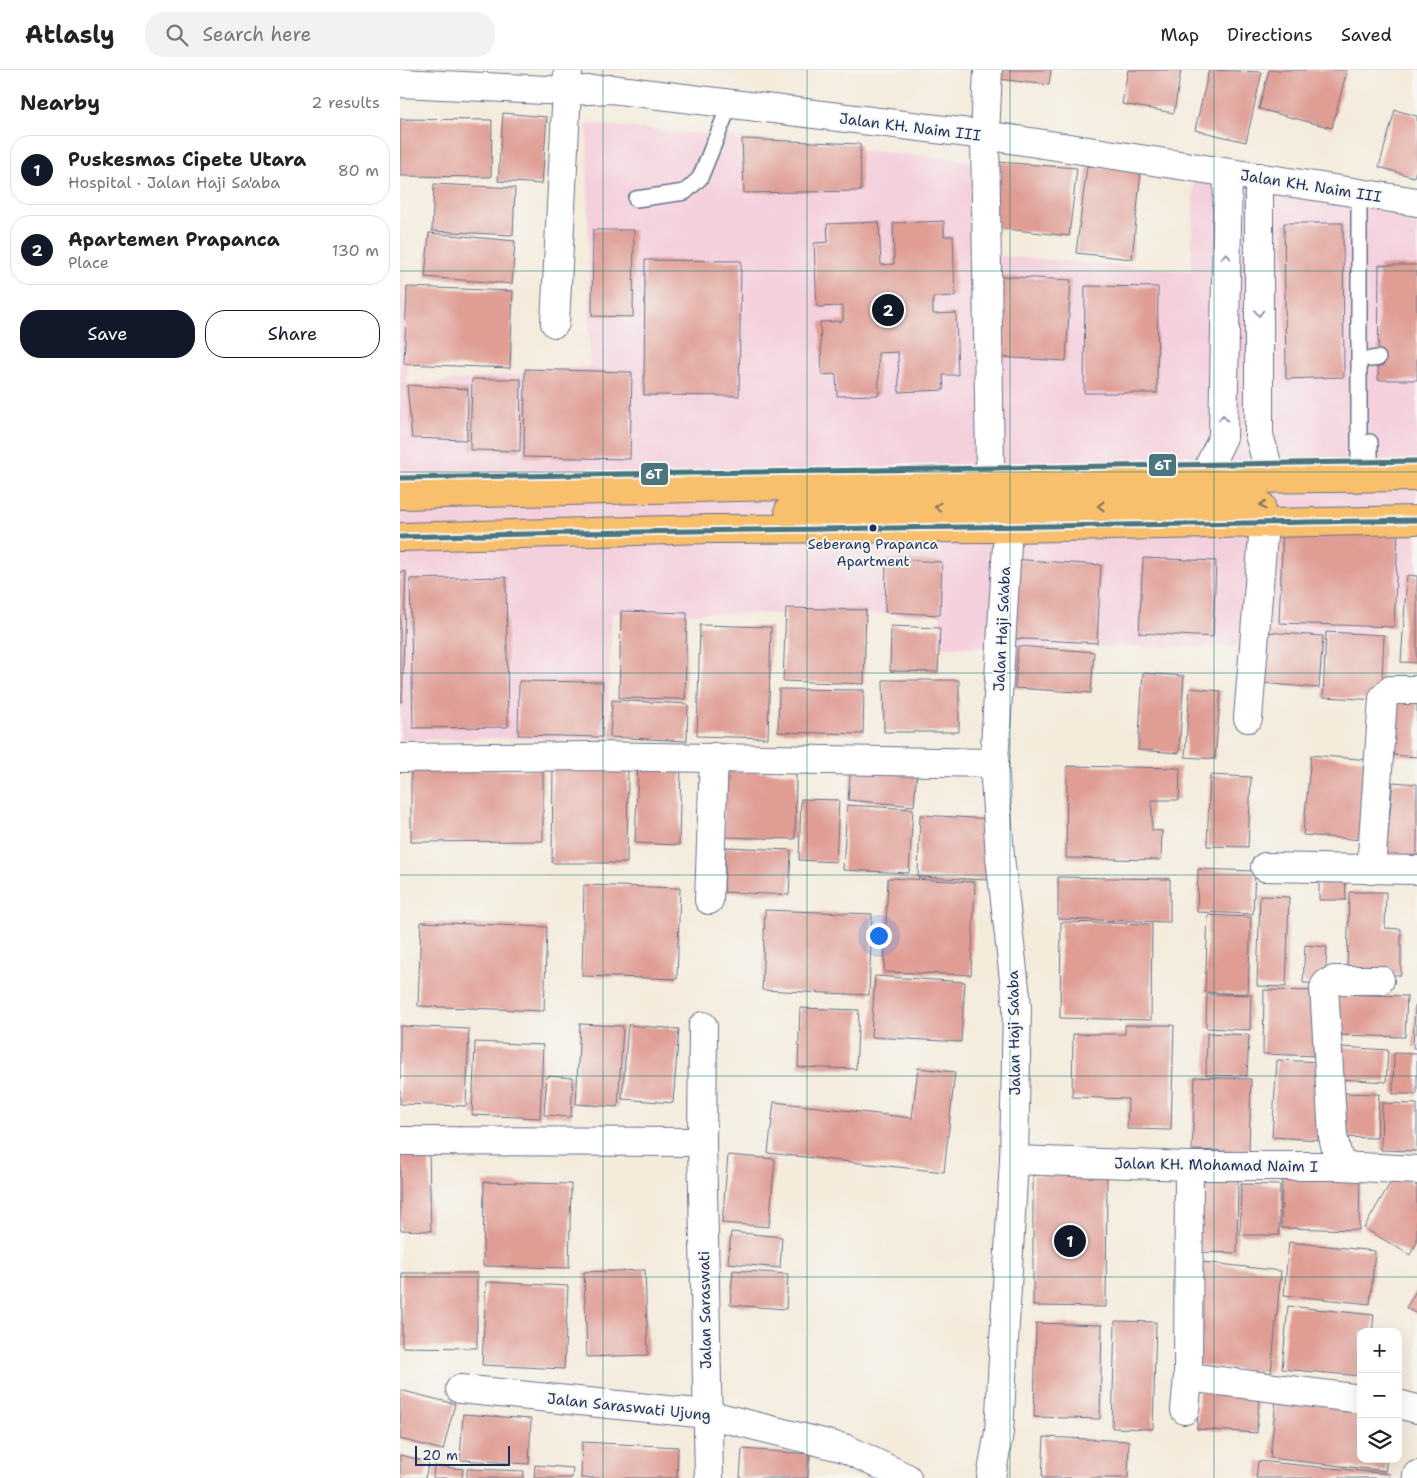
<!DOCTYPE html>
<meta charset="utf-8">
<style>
body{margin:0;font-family:"Shantell Sans",sans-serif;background:#f2f2f2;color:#222}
.controls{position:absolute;right:15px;bottom:15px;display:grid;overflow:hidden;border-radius:10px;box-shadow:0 5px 20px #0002}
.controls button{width:45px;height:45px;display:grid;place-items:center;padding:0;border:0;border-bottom:1px solid #e0e0e0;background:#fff;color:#222;font:25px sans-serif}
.scale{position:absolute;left:15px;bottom:12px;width:95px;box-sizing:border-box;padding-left:5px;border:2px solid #1b2f5e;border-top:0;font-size:14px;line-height:18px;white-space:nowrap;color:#1b2f5e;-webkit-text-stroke:4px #f6f6f2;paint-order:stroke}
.you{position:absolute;left:478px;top:865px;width:18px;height:18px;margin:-12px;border:4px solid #fff;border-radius:50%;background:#1a73e8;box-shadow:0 0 0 8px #1a73e833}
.badge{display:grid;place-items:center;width:32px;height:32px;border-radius:50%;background:#111827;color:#fff;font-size:16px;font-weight:700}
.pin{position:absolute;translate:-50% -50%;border:2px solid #fff;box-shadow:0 1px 5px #0006}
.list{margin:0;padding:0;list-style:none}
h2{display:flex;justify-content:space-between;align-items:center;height:65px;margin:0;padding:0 20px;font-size:21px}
h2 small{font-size:16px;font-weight:400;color:#767676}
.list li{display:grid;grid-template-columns:32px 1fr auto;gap:15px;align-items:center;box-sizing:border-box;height:70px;margin:0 10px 10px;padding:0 10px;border:1px solid #e0e0e0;border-radius:20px}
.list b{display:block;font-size:19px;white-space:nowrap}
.list p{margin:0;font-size:16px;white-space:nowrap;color:#767676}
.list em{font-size:16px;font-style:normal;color:#767676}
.actions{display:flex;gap:10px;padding:15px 20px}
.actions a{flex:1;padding:11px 0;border:1px solid #111827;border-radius:20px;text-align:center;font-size:18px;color:#111827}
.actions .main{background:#111827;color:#fff}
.icon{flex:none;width:28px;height:28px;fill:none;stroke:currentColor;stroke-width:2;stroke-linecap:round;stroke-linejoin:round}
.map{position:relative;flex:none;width:1017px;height:1408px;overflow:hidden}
header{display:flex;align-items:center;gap:30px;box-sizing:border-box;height:70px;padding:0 25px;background:#fff;border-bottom:1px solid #e0e0e0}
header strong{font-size:24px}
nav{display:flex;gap:28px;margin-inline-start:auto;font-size:18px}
.search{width:350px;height:45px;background:#f2f2f2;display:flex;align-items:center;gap:12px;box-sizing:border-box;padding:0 18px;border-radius:20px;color:#767676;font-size:19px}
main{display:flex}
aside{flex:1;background:#fff}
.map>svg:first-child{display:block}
.built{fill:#f4cfdc}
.building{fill:#df9d94}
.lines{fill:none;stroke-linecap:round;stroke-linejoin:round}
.service-casing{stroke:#67718a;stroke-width:18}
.minor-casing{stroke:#67718a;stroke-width:30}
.primary-casing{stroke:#67718a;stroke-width:30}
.service{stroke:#fff;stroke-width:15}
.minor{stroke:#fff;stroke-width:28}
.primary{stroke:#f8bf6c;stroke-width:28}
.bus-1-casing{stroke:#f6f6f2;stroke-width:9}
.bus-1{stroke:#4d757d;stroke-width:5}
.oneway{stroke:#8d97ae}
.oneway2{stroke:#7e7064}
.grid{fill:none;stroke:#0f766e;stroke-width:1;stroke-opacity:0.55}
.bus-dot{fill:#1b2f5e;stroke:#f6f6f2;stroke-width:2}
.labels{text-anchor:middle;stroke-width:4;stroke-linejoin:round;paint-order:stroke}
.bus-label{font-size:14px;fill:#1b2f5e;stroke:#f6f6f2}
.street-label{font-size:15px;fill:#1b2f5e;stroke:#f6f6f2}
.line-badge{stroke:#f6f6f2;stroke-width:2}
.badge-label{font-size:14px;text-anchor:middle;font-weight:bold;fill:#fff}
</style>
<header>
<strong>Atlasly</strong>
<div class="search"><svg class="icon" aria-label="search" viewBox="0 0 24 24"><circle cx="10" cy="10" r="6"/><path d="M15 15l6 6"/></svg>Search here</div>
<nav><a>Map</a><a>Directions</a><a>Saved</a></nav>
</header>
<main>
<aside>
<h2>Nearby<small>2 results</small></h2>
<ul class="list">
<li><span class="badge">1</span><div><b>Puskesmas Cipete Utara</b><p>Hospital · Jalan Haji Sa'aba</p></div><em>80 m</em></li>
<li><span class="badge">2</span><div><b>Apartemen Prapanca</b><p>Place</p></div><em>130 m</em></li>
</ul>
<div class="actions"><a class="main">Save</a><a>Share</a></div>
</aside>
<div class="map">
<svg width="1017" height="1408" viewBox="0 0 1017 1408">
<rect width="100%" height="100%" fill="#f6f6f2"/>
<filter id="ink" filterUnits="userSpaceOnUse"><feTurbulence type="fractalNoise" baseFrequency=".02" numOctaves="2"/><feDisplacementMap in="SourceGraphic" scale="10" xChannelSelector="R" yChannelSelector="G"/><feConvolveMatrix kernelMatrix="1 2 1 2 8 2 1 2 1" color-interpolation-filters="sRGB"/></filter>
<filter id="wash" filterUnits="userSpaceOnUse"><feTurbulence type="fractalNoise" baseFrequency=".0096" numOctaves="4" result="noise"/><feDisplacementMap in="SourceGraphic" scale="20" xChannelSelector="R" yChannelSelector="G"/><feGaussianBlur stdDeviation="1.12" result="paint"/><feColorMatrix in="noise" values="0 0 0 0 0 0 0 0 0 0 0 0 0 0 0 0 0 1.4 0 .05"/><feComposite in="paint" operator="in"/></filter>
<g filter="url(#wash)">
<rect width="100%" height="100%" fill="#f4ebdb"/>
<path class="built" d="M187,53L570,91L586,185L791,201L794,106L1017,139V530L975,529L973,576L540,577V545L212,543L207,671L97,668L0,670V149L8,315L190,296Z"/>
<g id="blocks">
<g class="building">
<path d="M591,0H651L649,15L590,8Z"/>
<path d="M728,0H781L774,43L722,34Z"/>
<path d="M809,0L862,2L846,72L795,60Z"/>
<path d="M869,0H947L932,58L859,39Z"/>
<path d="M995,40L1017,46V96L1014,107L979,97Z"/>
<path d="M103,43L147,47L142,114L98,111Z"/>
<path d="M0,49L92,50L91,107L0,106Z"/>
<path d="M342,69L460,74L461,121L344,123Z"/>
<path d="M598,92L677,98L669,166L588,157Z"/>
<path d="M687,96L741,100L732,189L676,183Z"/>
<path d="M34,114L115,118L113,165L32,161Z"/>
<path d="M544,151V166H553L555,226L533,227V244L556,243L558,305H543L544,320L499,322L498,282L478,283L479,325L437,326L436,304L422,305L420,252L443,251V236L417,237L414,173L428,172L427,154L479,152L481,195L494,194L493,153Z"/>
<path d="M884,153H943L944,307L886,309Z"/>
<path d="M193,160H234L233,247L192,246Z"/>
<path d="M29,163L115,171L112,214L25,207Z"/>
<path d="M245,190L341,191L339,326L244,325Z"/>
<path d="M979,195H1017V310H978Z"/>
<path d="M599,206L671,210L666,291L596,287Z"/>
<path d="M685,216L758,217L757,323H684Z"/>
<path d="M7,217L113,221L110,298L4,294Z"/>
<path d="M125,299L232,302L230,389L124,387Z"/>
<path d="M72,309H121L120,381L70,380Z"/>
<path d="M7,315L68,319L67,370L12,368Z"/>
<path d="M883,456L998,461L994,557L879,553Z"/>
<path d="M743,488L816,491L813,567L739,563Z"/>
<path d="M486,489L542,492L540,545L485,542Z"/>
<path d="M610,489L701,495L697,573L605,568Z"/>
<path d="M0,502H6L2,632H0Z"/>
<path d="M1007,505L1017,506V593L1001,592Z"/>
<path d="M106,507L108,657L13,658L10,509Z"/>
<path d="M386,538L466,540L464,614L383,611Z"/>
<path d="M221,541L287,543L285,629L219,628Z"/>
<path d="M300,555L371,557L368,668L297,666Z"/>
<path d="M491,556L540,558L538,602L490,601Z"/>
<path d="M865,562L923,566L919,618L861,613Z"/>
<path d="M926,562L984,565L981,630L923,627Z"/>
<path d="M618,576L694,582L691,623L615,618Z"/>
<path d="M743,603L784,606L779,683L738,680Z"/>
<path d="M483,610H559V662H484Z"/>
<path d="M119,611L203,612L202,667L118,665Z"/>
<path d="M790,618L821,621L815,689L785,687Z"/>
<path d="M379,619L464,620L463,664L378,662Z"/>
<path d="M995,625L1017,627V687L991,685Z"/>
<path d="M212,630L288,634L287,671L210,667Z"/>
<path d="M911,685L970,690L963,770L903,765Z"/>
<path d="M153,693L228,694L227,793H152Z"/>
<path d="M238,694L281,695L279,775L235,773Z"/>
<path d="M451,695L517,701L514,736L448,730Z"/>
<path d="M667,696L780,698L779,730H752V760L762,761L761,790L666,788Z"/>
<path d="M11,700H143V771L11,772Z"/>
<path d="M325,701L396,703L395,769L323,767Z"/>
<path d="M810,705L851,707L848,777L807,776Z"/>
<path d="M993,712L1017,714V789L986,786Z"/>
<path d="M401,729L439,730L436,792L399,790Z"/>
<path d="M447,735L513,739L509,803L443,800Z"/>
<path d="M520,745L592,749L589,810L518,807Z"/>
<path d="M326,777L391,780L389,825L324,822Z"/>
<path d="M798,799L855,801L853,844L797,842Z"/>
<path d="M919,803H945L946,830H919Z"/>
<path d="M658,807L770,809V852L658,849Z"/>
<path d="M488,808L575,812L571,905L484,902Z"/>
<path d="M184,815L280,818L277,909L182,906Z"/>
<path d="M949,822H986L985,858L1001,859V905L947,904Z"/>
<path d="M860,826L889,827L886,917L857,916Z"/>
<path d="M365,840L472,844L469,925L362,920Z"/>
<path d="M808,845L851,847L848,924L805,922Z"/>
<path d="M21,852L147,857L144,941L18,936Z"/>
<path d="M661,852L752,854L751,950L660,948Z"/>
<path d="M905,875L927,877L925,914L903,913Z"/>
<path d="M475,906L565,912L561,972L471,967Z"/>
<path d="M864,920L920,921L919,986L863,984Z"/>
<path d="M807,924L851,925L850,960L806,958Z"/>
<path d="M938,924L1007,926L1005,967L936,965Z"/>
<path d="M1015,936H1017V978H1013Z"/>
<path d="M400,938L459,940L456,999L398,997Z"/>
<path d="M180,954L223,956L218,1037L176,1034Z"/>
<path d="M228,955L279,959L273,1033L222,1029Z"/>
<path d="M725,955H774L771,1060L727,1059L728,1029L672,1027L673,964H725Z"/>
<path d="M0,956L69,959L66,1036L0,1034Z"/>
<path d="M807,963L849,965L847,1006L806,1005Z"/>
<path d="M75,972L143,975L140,1048L72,1045Z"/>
<path d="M942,977L988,980L986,1012L940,1009Z"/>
<path d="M994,983L1017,984V1024H993Z"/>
<path d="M877,990L921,992L918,1070L872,1067Z"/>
<path d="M518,998L555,1002L544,1102L368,1083L374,1032L512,1048Z"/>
<path d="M147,1006L173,1008L171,1047L144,1045Z"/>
<path d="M795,1007L851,1009L849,1082L792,1080Z"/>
<path d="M942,1023L979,1024L977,1068L940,1067Z"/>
<path d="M982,1033L1017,1034V1081L981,1080Z"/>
<path d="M29,1082L31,1161L0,1160V1083Z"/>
<path d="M328,1085L375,1089L369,1157L322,1153Z"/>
<path d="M882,1102L960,1104L959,1160L881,1158Z"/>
<path d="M996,1103L1017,1116V1172L1010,1185L964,1158Z"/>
<path d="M633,1105H707L706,1237L633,1236Z"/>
<path d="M793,1108L838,1109L837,1183L792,1182Z"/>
<path d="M84,1112L171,1114L169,1198L83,1196Z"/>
<path d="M841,1114L880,1115L879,1165H840Z"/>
<path d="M331,1162L382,1167L380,1198L328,1193Z"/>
<path d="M889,1172L975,1181L970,1234L884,1225Z"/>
<path d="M802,1192L881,1201L871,1303L791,1294Z"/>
<path d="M245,1200L248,1285L187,1287L184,1202Z"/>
<path d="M333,1200L388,1204L386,1239L330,1235Z"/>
<path d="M2,1203H77V1278L2,1277Z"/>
<path d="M86,1212L168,1216L164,1299L82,1295Z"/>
<path d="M1017,1219V1244L1006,1238Z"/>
<path d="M888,1236L974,1245L972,1262H961V1306L882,1299Z"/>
<path d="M715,1251L756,1252L753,1359L712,1358Z"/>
<path d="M636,1253L702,1255L700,1349L634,1347Z"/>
<path d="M0,1320L55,1334L43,1380L0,1369Z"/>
<path d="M799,1321L859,1324L857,1363L797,1359Z"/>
<path d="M876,1330L961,1340V1389H987L985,1401L870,1388Z"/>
<path d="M63,1344L131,1349L129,1394L60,1390Z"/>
<path d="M644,1367L729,1371L728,1408H642Z"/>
<path d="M182,1372L278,1377L277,1408H181Z"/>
<path d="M342,1379L410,1384L408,1408H340Z"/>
<path d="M0,1385L29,1392L25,1408H0Z"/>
<path d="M858,1391L990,1404L989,1408H856Z"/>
<path d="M135,1395L173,1398L172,1408H134Z"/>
<path d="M34,1396L63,1399L62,1408H33Z"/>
<path d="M67,1399L124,1401L123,1408H67Z"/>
</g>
</g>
</g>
<g filter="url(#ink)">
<use href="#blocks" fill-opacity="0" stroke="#67718a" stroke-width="1"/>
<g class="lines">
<defs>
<g id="service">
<path d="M236,129L285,122L300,108L330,34"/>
<path d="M959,135V392"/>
<path d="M971,289L978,288"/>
<path d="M970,392V372"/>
</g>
<g id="minor">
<path d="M588,0L585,65L590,398"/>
<path d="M0,13L167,21L211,19L585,65L1017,132"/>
<path d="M859,107V365L867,393"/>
<path d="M155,253L168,0"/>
<path d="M810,394L823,367L828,103"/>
<path d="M848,648L864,454"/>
<path d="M0,688L193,686L594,693"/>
<path d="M865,797L1017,800"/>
<path d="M971,800L983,628L991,620H1017"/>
<path d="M309,830L314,687"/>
<path d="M303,956L302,1072L309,1408"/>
<path d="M0,1071L302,1072"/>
<path d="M614,1090L789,1096H940L1017,1100"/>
<path d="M940,1096L933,1066L924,917L927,913L934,910H980"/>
<path d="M788,1307L961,1329"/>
<path d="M60,1319L307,1344L444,1378L507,1408"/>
<path d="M998,1334L1017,1339"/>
<path d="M785,1340L788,1307L789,1096"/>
<path d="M591,1408L599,1362L614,1090L617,936L600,787L594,693L608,458"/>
<path d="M1017,1408V1405"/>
</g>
<g id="primary">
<path d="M0,425L511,413L1017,407"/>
<path d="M389,440L861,435"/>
<path d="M0,467L311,459L608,458L1017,450"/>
</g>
</defs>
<use href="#service" class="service-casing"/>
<use href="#minor" class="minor-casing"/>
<use href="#primary" class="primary-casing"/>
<use href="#service" class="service"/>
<use href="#minor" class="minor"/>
<use href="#primary" class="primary"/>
<defs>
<g id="bus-1">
<path d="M0,408L1017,391"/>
<path d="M0,467C339,458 678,457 1017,450"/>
</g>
</defs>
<use href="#bus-1" class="bus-1-casing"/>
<use href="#bus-1" class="bus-1"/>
</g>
<defs><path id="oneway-chevron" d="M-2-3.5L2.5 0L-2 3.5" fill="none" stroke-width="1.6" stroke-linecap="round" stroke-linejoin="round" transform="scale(1.25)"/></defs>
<g class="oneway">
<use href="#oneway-chevron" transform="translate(826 186) rotate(-89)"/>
<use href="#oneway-chevron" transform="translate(859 243) rotate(90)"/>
<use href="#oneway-chevron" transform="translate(823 348) rotate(-89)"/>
</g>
<g class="oneway2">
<use href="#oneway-chevron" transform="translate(863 435) rotate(180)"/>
<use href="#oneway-chevron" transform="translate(701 436) rotate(180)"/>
<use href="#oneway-chevron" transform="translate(538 437) rotate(180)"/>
</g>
</g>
<path class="grid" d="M203,0V1408M407,0V1408M610,0V1408M814,0V1408M0,201H1017M0,402H1017M0,603H1017M0,805H1017M0,1006H1017M0,1207H1017"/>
<circle class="bus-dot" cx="473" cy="458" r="4.5"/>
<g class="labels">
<g class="bus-label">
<text x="473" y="479">Seberang Prapanca<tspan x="473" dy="17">Apartment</tspan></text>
</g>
<g class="street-label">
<text transform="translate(510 57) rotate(7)" y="5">Jalan KH. Naim III</text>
<text transform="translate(911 116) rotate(9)" y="5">Jalan KH. Naim III</text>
<text transform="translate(602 559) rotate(-87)" y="5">Jalan Haji Sa'aba</text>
<text transform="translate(614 963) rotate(-91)" y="5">Jalan Haji Sa'aba</text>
<text transform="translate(816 1095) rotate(1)" y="5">Jalan KH. Mohamad Naim I</text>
<text transform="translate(305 1240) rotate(-91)" y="5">Jalan Saraswati</text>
<text transform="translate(229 1337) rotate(6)" y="5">Jalan Saraswati Ujung</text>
</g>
</g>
<g class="line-badge">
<rect x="748" y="383" width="29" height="24" rx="5" fill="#4d757d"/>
<rect x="240" y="392" width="29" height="24" rx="5" fill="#4d757d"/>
</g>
<g class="badge-label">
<text x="763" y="400">6T</text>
<text x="254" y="409">6T</text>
</g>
</svg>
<div class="controls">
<button>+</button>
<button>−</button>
<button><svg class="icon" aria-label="layers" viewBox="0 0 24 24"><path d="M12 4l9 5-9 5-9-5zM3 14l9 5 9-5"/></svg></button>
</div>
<div class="scale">20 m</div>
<div class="you"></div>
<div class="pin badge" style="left:670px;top:1171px">1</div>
<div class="pin badge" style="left:488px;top:240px">2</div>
</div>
</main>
